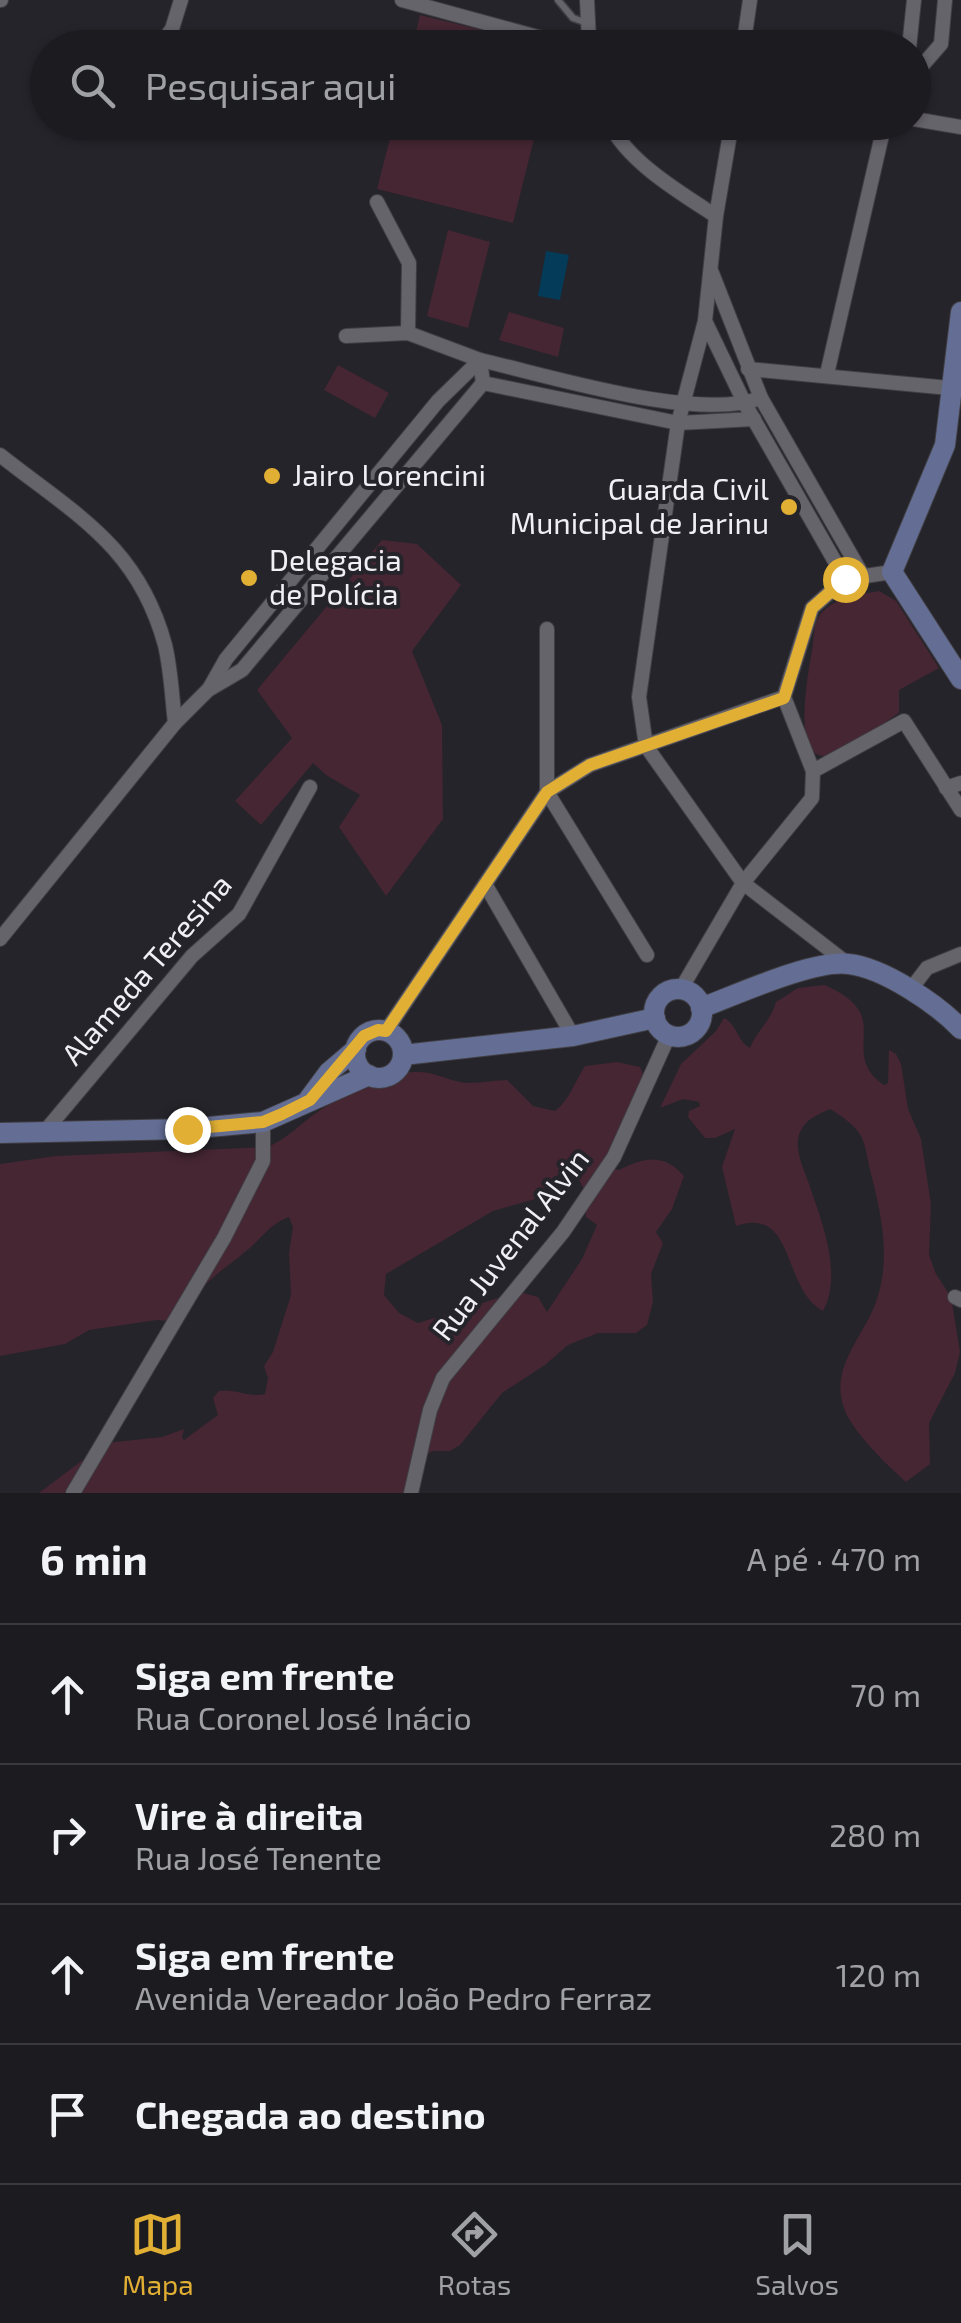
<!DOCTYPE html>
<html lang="pt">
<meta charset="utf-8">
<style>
body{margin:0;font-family:"Exo 2",sans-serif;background:#252429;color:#f1f3f6}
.stop{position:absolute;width:30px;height:30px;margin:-22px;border:8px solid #e1af34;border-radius:50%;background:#fff}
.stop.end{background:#e1af34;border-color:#fff;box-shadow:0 2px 10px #0008}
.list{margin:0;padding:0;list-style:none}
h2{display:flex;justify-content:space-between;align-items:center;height:130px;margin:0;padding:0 40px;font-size:42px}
h2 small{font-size:32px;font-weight:400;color:#a0a1a5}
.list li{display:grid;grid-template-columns:65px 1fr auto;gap:30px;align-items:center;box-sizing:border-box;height:140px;padding:0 40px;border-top:2px solid #3a393e}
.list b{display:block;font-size:38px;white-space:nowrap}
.list p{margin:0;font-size:32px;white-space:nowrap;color:#a0a1a5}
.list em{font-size:32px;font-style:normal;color:#a0a1a5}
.icon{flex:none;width:55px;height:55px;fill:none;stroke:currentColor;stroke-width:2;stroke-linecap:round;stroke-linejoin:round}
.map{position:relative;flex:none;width:961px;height:1493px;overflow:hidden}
.search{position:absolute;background:#1c1b20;box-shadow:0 2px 8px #0004;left:30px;right:30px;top:30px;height:110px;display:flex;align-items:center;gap:25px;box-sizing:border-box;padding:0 35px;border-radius:55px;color:#a0a1a5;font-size:38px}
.sheet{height:690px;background:#1c1b20}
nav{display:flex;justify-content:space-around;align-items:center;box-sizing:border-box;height:140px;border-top:2px solid #3a393e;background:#1c1b20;font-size:28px;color:#a0a1a5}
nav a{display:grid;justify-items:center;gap:5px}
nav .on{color:#e1af34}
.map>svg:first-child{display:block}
.green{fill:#452632;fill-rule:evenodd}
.water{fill:#043b58}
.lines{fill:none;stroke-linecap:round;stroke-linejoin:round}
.service-casing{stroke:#403f44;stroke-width:9}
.minor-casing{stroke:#403f44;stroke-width:16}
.secondary-casing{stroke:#403f44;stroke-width:22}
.service{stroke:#66646b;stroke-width:6}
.minor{stroke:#66646b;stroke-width:14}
.secondary{stroke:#646e94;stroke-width:20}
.route{stroke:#e1af34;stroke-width:12}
.poi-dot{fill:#e1af34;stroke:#25242a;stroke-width:4}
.labels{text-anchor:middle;stroke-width:8;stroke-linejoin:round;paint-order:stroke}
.poi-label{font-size:30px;fill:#f0eff3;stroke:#25242a;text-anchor:start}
.street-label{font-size:30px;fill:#f0eff3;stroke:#25242a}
</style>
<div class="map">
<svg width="961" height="1493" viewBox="0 0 961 1493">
<rect width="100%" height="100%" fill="#25242a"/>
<g class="green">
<path d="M420,15L551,47L412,48Z"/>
<path d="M394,123H538L513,223L377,189Z"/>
<path d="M448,230L490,242L468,328L427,316Z"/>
<path d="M509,312L564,328L558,357L499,340Z"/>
<path d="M338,365L389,393L375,418L324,390Z"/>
<path d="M382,540L417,544L461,585L412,651L442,725L443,819L386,896L339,827L360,795L326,775L313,763L261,825L235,801L292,738L257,690Z"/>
<path d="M879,591L896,601L939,668L899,690V713C881,724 845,755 825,756C791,757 809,670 812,650C814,642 813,628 817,620C828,598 858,595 879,591Z"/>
<path d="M825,985C837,991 850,997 858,1009C874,1032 848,1061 884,1085L888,1083L889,1050L896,1054L901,1064L908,1109L921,1139L931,1204L929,1255L936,1274L951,1297L960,1352L955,1373L929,1423L930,1464L906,1482C888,1466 855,1434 846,1413C826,1368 865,1337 877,1299C891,1256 881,1212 870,1170C867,1158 866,1143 859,1133C851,1122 841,1116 830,1109C817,1115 806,1119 800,1132C793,1148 804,1169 809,1184C822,1222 843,1275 823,1311C782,1290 796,1205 736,1226L722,1167L735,1129L715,1138H705L688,1117L689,1111L700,1106L699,1102L683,1099L660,1108L681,1064L716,1031L724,1018C737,1024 737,1041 750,1048C757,1030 771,1021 776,1002L798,988Z"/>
<path d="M617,1062L640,1067L643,1074L614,1169L619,1170C644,1157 664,1153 684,1176L672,1209L656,1232L663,1243L651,1274L653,1302L647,1325L636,1333H598L568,1345L545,1365L502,1393L460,1445L450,1451H432L426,1455L415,1493H39L84,1459L96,1444L162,1437L184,1429L182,1437L184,1440L218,1415L213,1398L219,1391C235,1388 250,1398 265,1394L268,1378L264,1366L273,1352L291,1295L289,1253L293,1227L289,1217C272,1223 264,1235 251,1247C218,1275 202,1280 179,1322L157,1320L89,1330L65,1344L0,1356V1164L56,1156L268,1147C288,1138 301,1123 319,1111C346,1093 381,1074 414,1072C432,1071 443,1078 460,1082C472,1085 493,1080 507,1080L533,1106L555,1111C569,1101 575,1081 585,1066ZM565,1172L575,1173L584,1189L586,1217L597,1225L582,1259L547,1312L538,1297L509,1289L498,1298L418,1323L399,1313L384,1295L386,1274L493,1211L535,1199L554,1177Z"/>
</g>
<path class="water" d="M546,251L569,255L560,300L538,296Z"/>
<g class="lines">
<defs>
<path id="service" d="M558,0L573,18L587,23"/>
<g id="minor">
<path d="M0,0H1"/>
<path d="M402,0L578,48"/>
<path d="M587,0L589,40"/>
<path d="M158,48L172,29L181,0"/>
<path d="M743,48L750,0"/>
<path d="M909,48L914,0"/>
<path d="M914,75L941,44L945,0"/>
<path d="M914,119L961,127"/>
<path d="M609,122C626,161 682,194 716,216"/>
<path d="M732,122L716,216L705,321L678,423L639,697L646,746L743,883L848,964"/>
<path d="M377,202L409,263L408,333"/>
<path d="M712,273L761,398L863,576"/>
<path d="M705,321L745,404L845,579"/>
<path d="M346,336L408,333L480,360L483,383"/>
<path d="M748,369L960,389"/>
<path d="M827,374L885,122"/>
<path d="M0,455C76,515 138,546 165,645C171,670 172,697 175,723"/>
<path d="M892,572L845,579L812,608L784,697L813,771L904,721L961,810"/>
<path d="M547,629V792L647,955"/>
<path d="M209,689L226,659L438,401L480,360C550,376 696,422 761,398"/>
<path d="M946,788L961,783"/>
<path d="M485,884L573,1036"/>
<path d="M0,939L175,723L208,690L242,670L483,383L678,423L754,419"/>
<path d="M681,989L743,883L812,798L813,771"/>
<path d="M911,989L927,968L961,954"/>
<path d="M386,1031L547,792L590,765L784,697"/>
<path d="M46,1130L192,956L239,914L310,787"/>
<path d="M955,1297L961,1300"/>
<path d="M73,1493L224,1238L263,1161V1122"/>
<path d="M411,1493L430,1410L443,1378L563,1232L614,1157L669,1035"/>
</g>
<g id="secondary">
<path d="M961,312L945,445L892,572L961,679"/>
<circle cx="678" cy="1013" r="24"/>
<path d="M701,1008C736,995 814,959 849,964C884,968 937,1004 961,1029"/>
<circle cx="379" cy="1054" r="24"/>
<path d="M403,1055L573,1036L655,1018"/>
<path d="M309,1099L329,1072L356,1049"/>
<path d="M0,1133L187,1129L263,1122L369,1075"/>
</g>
</defs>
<use href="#service" class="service-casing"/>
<use href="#minor" class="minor-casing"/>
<use href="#secondary" class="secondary-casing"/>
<use href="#service" class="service"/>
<use href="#minor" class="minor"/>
<use href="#secondary" class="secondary"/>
</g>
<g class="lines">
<path class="route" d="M187,1129L263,1122L282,1114L310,1100L364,1036L378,1030L386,1031L547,792L590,765L784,698L812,608L845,579"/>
</g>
<g class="poi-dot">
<circle cx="272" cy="476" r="10"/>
<circle cx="789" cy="507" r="10"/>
<circle cx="249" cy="578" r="10"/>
</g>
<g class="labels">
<g class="poi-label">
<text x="292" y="486">Jairo Lorencini</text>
<text x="769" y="500" text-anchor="end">Guarda Civil<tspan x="769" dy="34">Municipal de Jarinu</tspan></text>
<text x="269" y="571">Delegacia<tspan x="269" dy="34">de Polícia</tspan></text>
</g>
<g class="street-label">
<text transform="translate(147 970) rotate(-49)" y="10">Alameda Teresina</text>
<text transform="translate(511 1245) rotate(-52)" y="10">Rua Juvenal Alvin</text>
</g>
</g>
</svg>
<div class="stop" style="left:845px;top:579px"></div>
<div class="stop end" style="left:187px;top:1129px"></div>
<div class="search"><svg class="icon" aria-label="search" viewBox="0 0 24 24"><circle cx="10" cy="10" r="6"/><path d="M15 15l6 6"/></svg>Pesquisar aqui</div>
</div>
<section class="sheet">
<h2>6 min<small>A pé · 470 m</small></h2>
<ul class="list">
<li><svg class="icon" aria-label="ahead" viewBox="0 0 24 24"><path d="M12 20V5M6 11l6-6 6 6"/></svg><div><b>Siga em frente</b><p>Rua Coronel José Inácio</p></div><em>70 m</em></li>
<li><svg class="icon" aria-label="right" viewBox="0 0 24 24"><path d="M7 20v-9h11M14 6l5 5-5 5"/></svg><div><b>Vire à direita</b><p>Rua José Tenente</p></div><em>280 m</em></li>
<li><svg class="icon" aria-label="ahead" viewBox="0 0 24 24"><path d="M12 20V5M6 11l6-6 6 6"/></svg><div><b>Siga em frente</b><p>Avenida Vereador João Pedro Ferraz</p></div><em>120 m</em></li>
<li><svg class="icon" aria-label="arrive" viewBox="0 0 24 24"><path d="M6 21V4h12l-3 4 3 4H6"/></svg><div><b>Chegada ao destino</b></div></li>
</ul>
</section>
<nav>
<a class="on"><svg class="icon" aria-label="map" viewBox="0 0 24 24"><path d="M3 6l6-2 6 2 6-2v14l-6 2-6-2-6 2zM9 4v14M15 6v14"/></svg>Mapa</a>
<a><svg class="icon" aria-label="directions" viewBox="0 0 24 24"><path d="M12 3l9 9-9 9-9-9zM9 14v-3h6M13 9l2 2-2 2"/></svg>Rotas</a>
<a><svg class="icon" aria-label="saved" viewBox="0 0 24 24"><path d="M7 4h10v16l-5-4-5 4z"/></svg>Salvos</a>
</nav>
